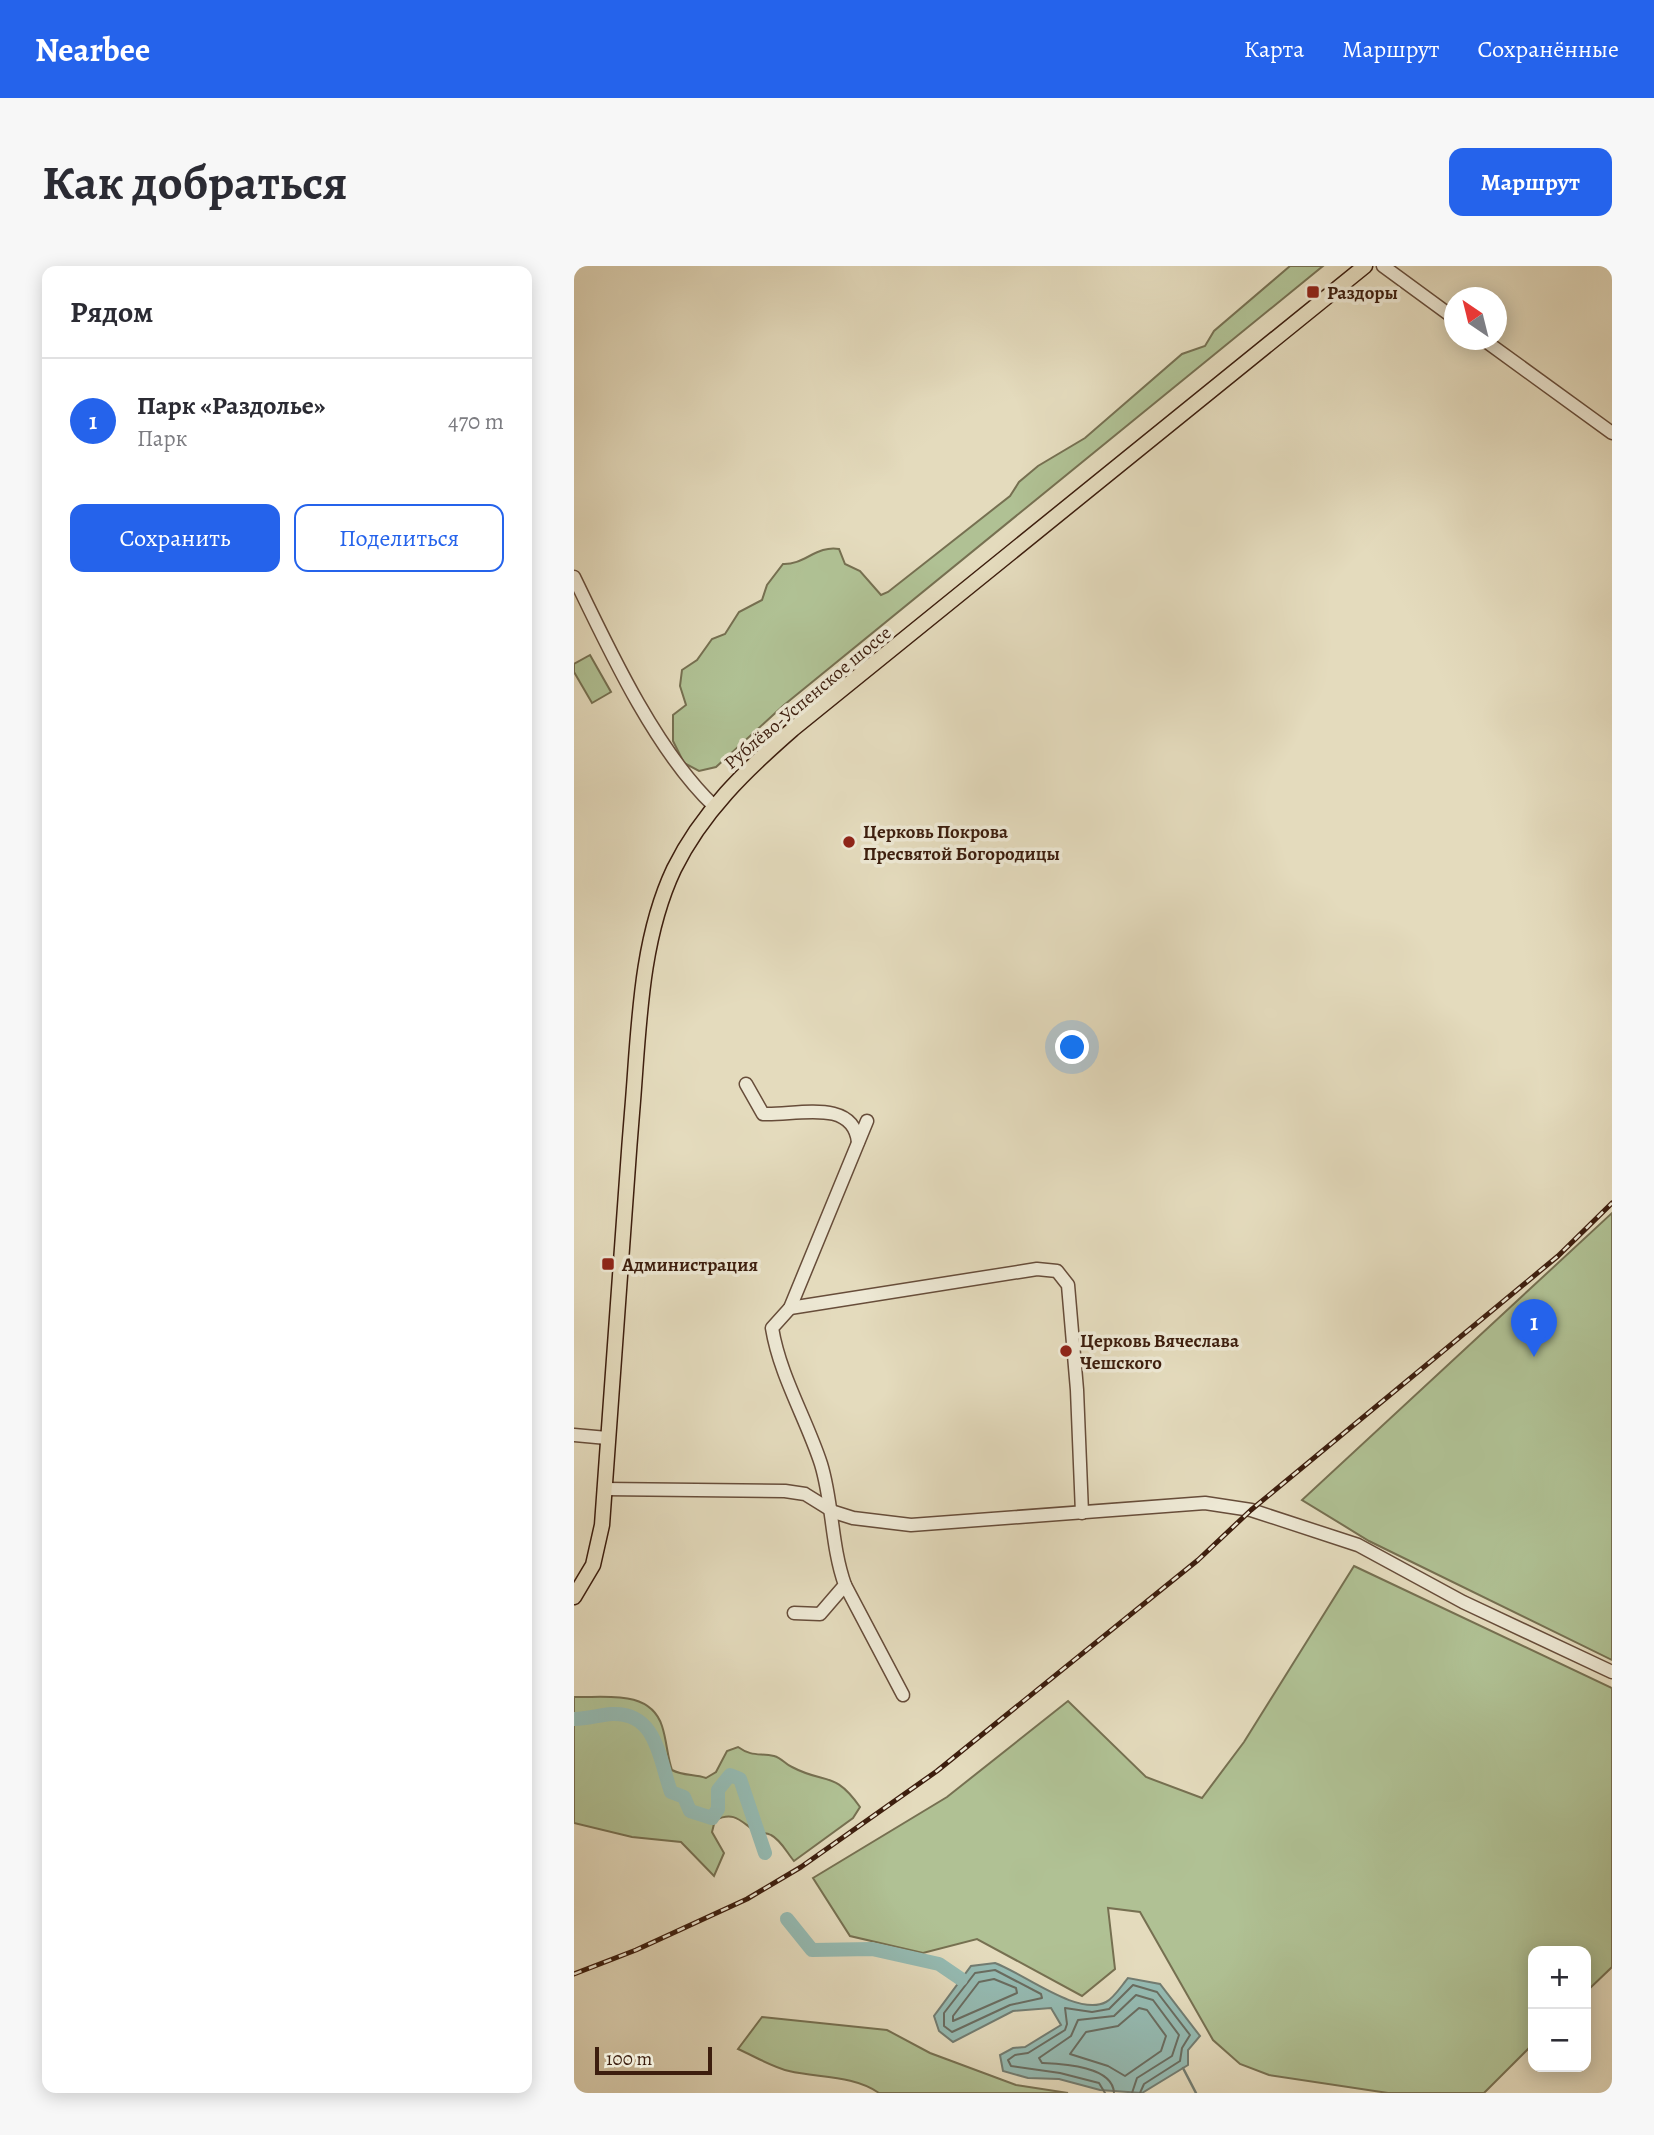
<!DOCTYPE html>
<html lang="ru">
<meta charset="utf-8">
<style>
body{margin:0;font-family:Alegreya,serif;background:#f7f7f7;color:#2b2b33}
.controls{position:absolute;right:21px;bottom:21px;display:grid;overflow:hidden;border-radius:14px;box-shadow:0 4px 18px #0003}
.controls button{width:63px;height:63px;display:grid;place-items:center;padding:0;border:0;border-bottom:2px solid #e1e1e2;background:#fff;color:#2b2b33;font:35px sans-serif}
.compass{position:absolute;left:870px;top:21px;width:63px;height:63px;border-radius:50%;background:#fff;box-shadow:0 4px 18px #0003;rotate:325deg}
.scale{position:absolute;left:21px;bottom:18px;width:117px;box-sizing:border-box;padding-left:7px;border:4px solid #3d1e0e;border-top:0;font-size:19px;line-height:24px;white-space:nowrap;color:#3d1e0e;-webkit-text-stroke:5px #ede8d4;paint-order:stroke}
.you{position:absolute;left:499px;top:782px;width:24px;height:24px;margin:-18px;border:5px solid #fff;border-radius:50%;background:#1a73e8;box-shadow:0 0 0 10px #1a73e833}
.badge{display:grid;place-items:center;width:46px;height:46px;border-radius:50%;background:#2563eb;color:#fff;font-size:23px;font-weight:700}
.pin{position:absolute;translate:-50% -58px;filter:drop-shadow(0 2px 4px #0008)}
.pin::after{content:'';position:absolute;top:37px;width:24px;height:21px;background:inherit;clip-path:polygon(0 0,100% 0,50% 100%)}
.list{margin:0;padding:0;list-style:none}
h2{display:flex;justify-content:space-between;align-items:center;height:91px;margin:0;padding:0 28px;font-size:30px}
h2 small{font-size:23px;font-weight:400;color:#7c7c81}
.list li{display:grid;grid-template-columns:46px 1fr auto;gap:21px;align-items:center;box-sizing:border-box;height:126px;padding:0 28px;border-top:2px solid #e1e1e2}
.list b{display:block;font-size:26px;white-space:nowrap}
.list p{margin:0;font-size:23px;white-space:nowrap;color:#7c7c81}
.list em{font-size:23px;font-style:normal;color:#7c7c81}
.actions{display:flex;gap:14px;padding:21px 28px}
.actions a{flex:1;padding:16px 0;border:2px solid #2563eb;border-radius:14px;text-align:center;font-size:24px;color:#2563eb}
.actions .main{background:#2563eb;color:#fff}
.map{position:relative;flex:none;width:1038px;height:1827px;overflow:hidden;border-radius:14px}
header{display:flex;align-items:center;gap:42px;box-sizing:border-box;height:98px;padding:0 35px;background:#2563eb;color:#fff}
header strong{font-size:33px}
nav{display:flex;gap:38px;margin-inline-start:auto;font-size:24px}
.intro{display:flex;align-items:center;justify-content:space-between;box-sizing:border-box;height:168px;padding:0 42px}
h1{margin:0;font-size:49px}
.button{padding:18px 32px;border-radius:14px;background:#2563eb;color:#fff;font-size:24px;font-weight:700}
main{display:flex;gap:42px;padding:0 42px}
aside{flex:1;background:#fff;border-radius:14px;box-shadow:0 4px 18px #0003}
.map>svg:first-child{display:block}
.green{fill:#b0c194;stroke:#767051;stroke-width:2}
.water{fill:#95bbb3;stroke:#727c71;stroke-width:2}
.lines{fill:none;stroke-linecap:round;stroke-linejoin:round}
.shore{stroke:#696c60;stroke-width:2}
.stream{stroke:#727c71;stroke-width:2.5}
.river{stroke:#95bbb3;stroke-width:14}
.minor-casing{stroke:#674d3a;stroke-width:15}
.major-casing{stroke:#3d1e0e;stroke-width:17}
.minor{stroke:#ede8d4;stroke-width:12}
.major{stroke:#e4dbbd;stroke-width:14}
.rail-casing{stroke:#3d1e0e;stroke-width:5}
.rail{stroke:#ede8d4;stroke-width:2.5;stroke-dasharray:8;stroke-linecap:butt}
.poi-dot{fill:#8f2418;stroke:#ede8d4;stroke-width:2.5}
.labels{text-anchor:middle;stroke-width:7;stroke-linejoin:round;paint-order:stroke}
.poi-label{font-size:19px;font-weight:bold;fill:#3d1e0e;stroke:#ede8d4;text-anchor:start}
.street-label{font-size:19px;fill:#3d1e0e;stroke:#ede8d4}
</style>
<header>
<strong>Nearbee</strong>
<nav><a>Карта</a><a>Маршрут</a><a>Сохранённые</a></nav>
</header>
<div class="intro"><h1>Как добраться</h1><a class="button">Маршрут</a></div>
<main>
<aside>
<h2>Рядом<small></small></h2>
<ul class="list">
<li><span class="badge">1</span><div><b>Парк «Раздолье»</b><p>Парк</p></div><em>470 m</em></li>
</ul>
<div class="actions"><a class="main">Сохранить</a><a>Поделиться</a></div>
</aside>
<div class="map">
<svg width="1038" height="1827" viewBox="0 0 1038 1827">
<rect width="100%" height="100%" fill="#e4dbbd"/>
<filter id="stains"><feTurbulence type="fractalNoise" baseFrequency=".00286" numOctaves="4"/><feColorMatrix values="0 0 0 0 .2 0 0 0 0 .09 0 0 0 0 .02 0 0 0 .5 -.17"/></filter>
<radialGradient id="worn" r=".72"><stop offset=".6" stop-color="#630" stop-opacity="0"/><stop offset="1" stop-color="#630" stop-opacity=".3"/></radialGradient>
<g class="green">
<path d="M716,0H749L210,439L142,501L125,505L110,497L99,475V449L112,439L106,420L108,404L123,394L138,373L151,368L165,346L188,334L193,319L209,298C230,299 243,279 265,283L271,298L286,305L307,329L314,326L436,230L445,216L464,200L511,172L608,88L631,80L640,65Z"/>
<path d="M16,389L37,426L18,437L0,406V398Z"/>
<path d="M1038,947V1394L795,1275L728,1234Z"/>
<path d="M780,1300L1038,1422V1701L1012,1726V1685H959V1778L910,1827H814L695,1809L666,1798L639,1774L566,1646L534,1642L541,1703L508,1730L403,1673L349,1687L276,1670L239,1612L373,1531L494,1435L572,1511L628,1532L670,1476Z"/>
<path d="M0,1431C31,1432 76,1423 88,1460C93,1475 93,1490 98,1504C109,1510 120,1508 132,1512L142,1506L153,1485L164,1481C178,1491 185,1487 200,1490C208,1492 211,1498 218,1501C252,1519 260,1504 286,1541L279,1552L220,1595C213,1587 207,1574 197,1569C192,1566 186,1568 181,1565C166,1555 161,1545 141,1554L138,1566L150,1587L140,1610L107,1576L58,1571L0,1557Z"/>
<path d="M188,1751L313,1764L356,1787L442,1819L494,1827H305C279,1809 244,1812 215,1805C198,1801 180,1790 164,1783Z"/>
</g>
<path class="water" d="M421,1697C449,1707 504,1751 532,1736C540,1732 548,1719 554,1712L586,1718L626,1770L614,1784V1799L568,1827L526,1824L485,1813L454,1812L429,1805L426,1789L439,1782L451,1781L487,1759L477,1742L439,1745L379,1776L365,1765L360,1750L397,1700Z"/>
<g class="lines">
<g class="shore">
<path d="M421,1704L467,1728L468,1732L436,1739L378,1766L370,1760V1747L401,1707Z"/>
<path d="M420,1713L442,1722L443,1727L379,1755V1750L405,1716Z"/>
<path d="M565,1742L573,1744L592,1770L587,1785L551,1810L534,1800L496,1788L512,1766L544,1760Z"/>
<path d="M531,1827L525,1817L486,1807L437,1800L434,1794L441,1789L454,1787L491,1764L493,1758L491,1742L518,1746L535,1743L559,1719L583,1726L616,1769L608,1782L606,1795L570,1818L566,1827"/>
<path d="M540,1827C539,1800 489,1798 468,1797L465,1792L497,1770L504,1754L540,1750L562,1729L579,1734L605,1769L598,1790L563,1812L558,1827"/>
</g>
<path class="stream" d="M609,1802L622,1827"/>
<g class="river">
<path d="M0,1453C13,1453 25,1449 38,1448C83,1446 85,1493 97,1526L110,1531L116,1545L138,1552L144,1543V1524L156,1509L166,1513L191,1587"/>
<path d="M213,1653L238,1684L298,1683L365,1698L387,1713"/>
</g>
<defs>
<g id="minor">
<path d="M809,0L880,52"/>
<path d="M910,74L1038,167"/>
<path d="M0,311C35,384 82,485 140,540"/>
<path d="M172,818L189,848C220,850 279,831 284,876"/>
<path d="M216,1042L463,1003L483,1005L494,1019L503,1124L508,1247"/>
<path d="M0,1169L33,1172"/>
<path d="M30,1223L211,1225L231,1228L260,1246L279,1252L337,1259L631,1237L677,1244L784,1279L889,1336L1038,1406"/>
<path d="M271,1319L329,1429"/>
<path d="M220,1347L246,1348L271,1319C257,1280 259,1237 247,1198C232,1152 206,1110 198,1062L216,1042L293,855"/>
</g>
<path id="major" d="M0,1331L19,1299L28,1259C37,1121 47,984 58,847C65,767 65,677 100,603C128,546 172,504 219,463L791,0"/>
</defs>
<use href="#minor" class="minor-casing"/>
<use href="#major" class="major-casing"/>
<use href="#minor" class="minor"/>
<use href="#major" class="major"/>
<defs>
<path id="rail" d="M0,1708L62,1684L173,1633L227,1601L363,1505L624,1294L677,1244L984,990L1038,937"/>
</defs>
<use href="#rail" class="rail-casing"/>
<use href="#rail" class="rail"/>
</g>
<g class="poi-dot">
<rect x="732" y="19" width="14" height="14" rx="3.5"/>
<circle cx="275" cy="576" r="7"/>
<rect x="27" y="991" width="14" height="14" rx="3.5"/>
<circle cx="492" cy="1085" r="7"/>
</g>
<g class="labels">
<g class="poi-label">
<text x="753" y="33">Раздоры</text>
<text x="289" y="572">Церковь Покрова<tspan x="289" dy="22">Пресвятой Богородицы</tspan></text>
<text x="48" y="1005">Администрация</text>
<text x="506" y="1081">Церковь Вячеслава<tspan x="506" dy="22">Чешского</tspan></text>
</g>
<g class="street-label">
<text transform="translate(233 431) rotate(-40)" y="7">Рублёво-Успенское шоссе</text>
</g>
</g>
<rect width="100%" height="100%" filter="url(#stains)"/>
<rect width="100%" height="100%" fill="url(#worn)"/>
</svg>
<div class="controls">
<button>+</button>
<button>−</button>
</div>
<svg class="compass" viewBox="-18 -18 36 36"><path d="M0-13l5 13h-10z" fill="#e53935"/><path d="M0 13l5-13h-10z" fill="#7c7c81"/></svg>
<div class="scale">100 m</div>
<div class="you"></div>
<div class="pin badge" style="left:960px;top:1091px">1</div>
</div>
</main>
